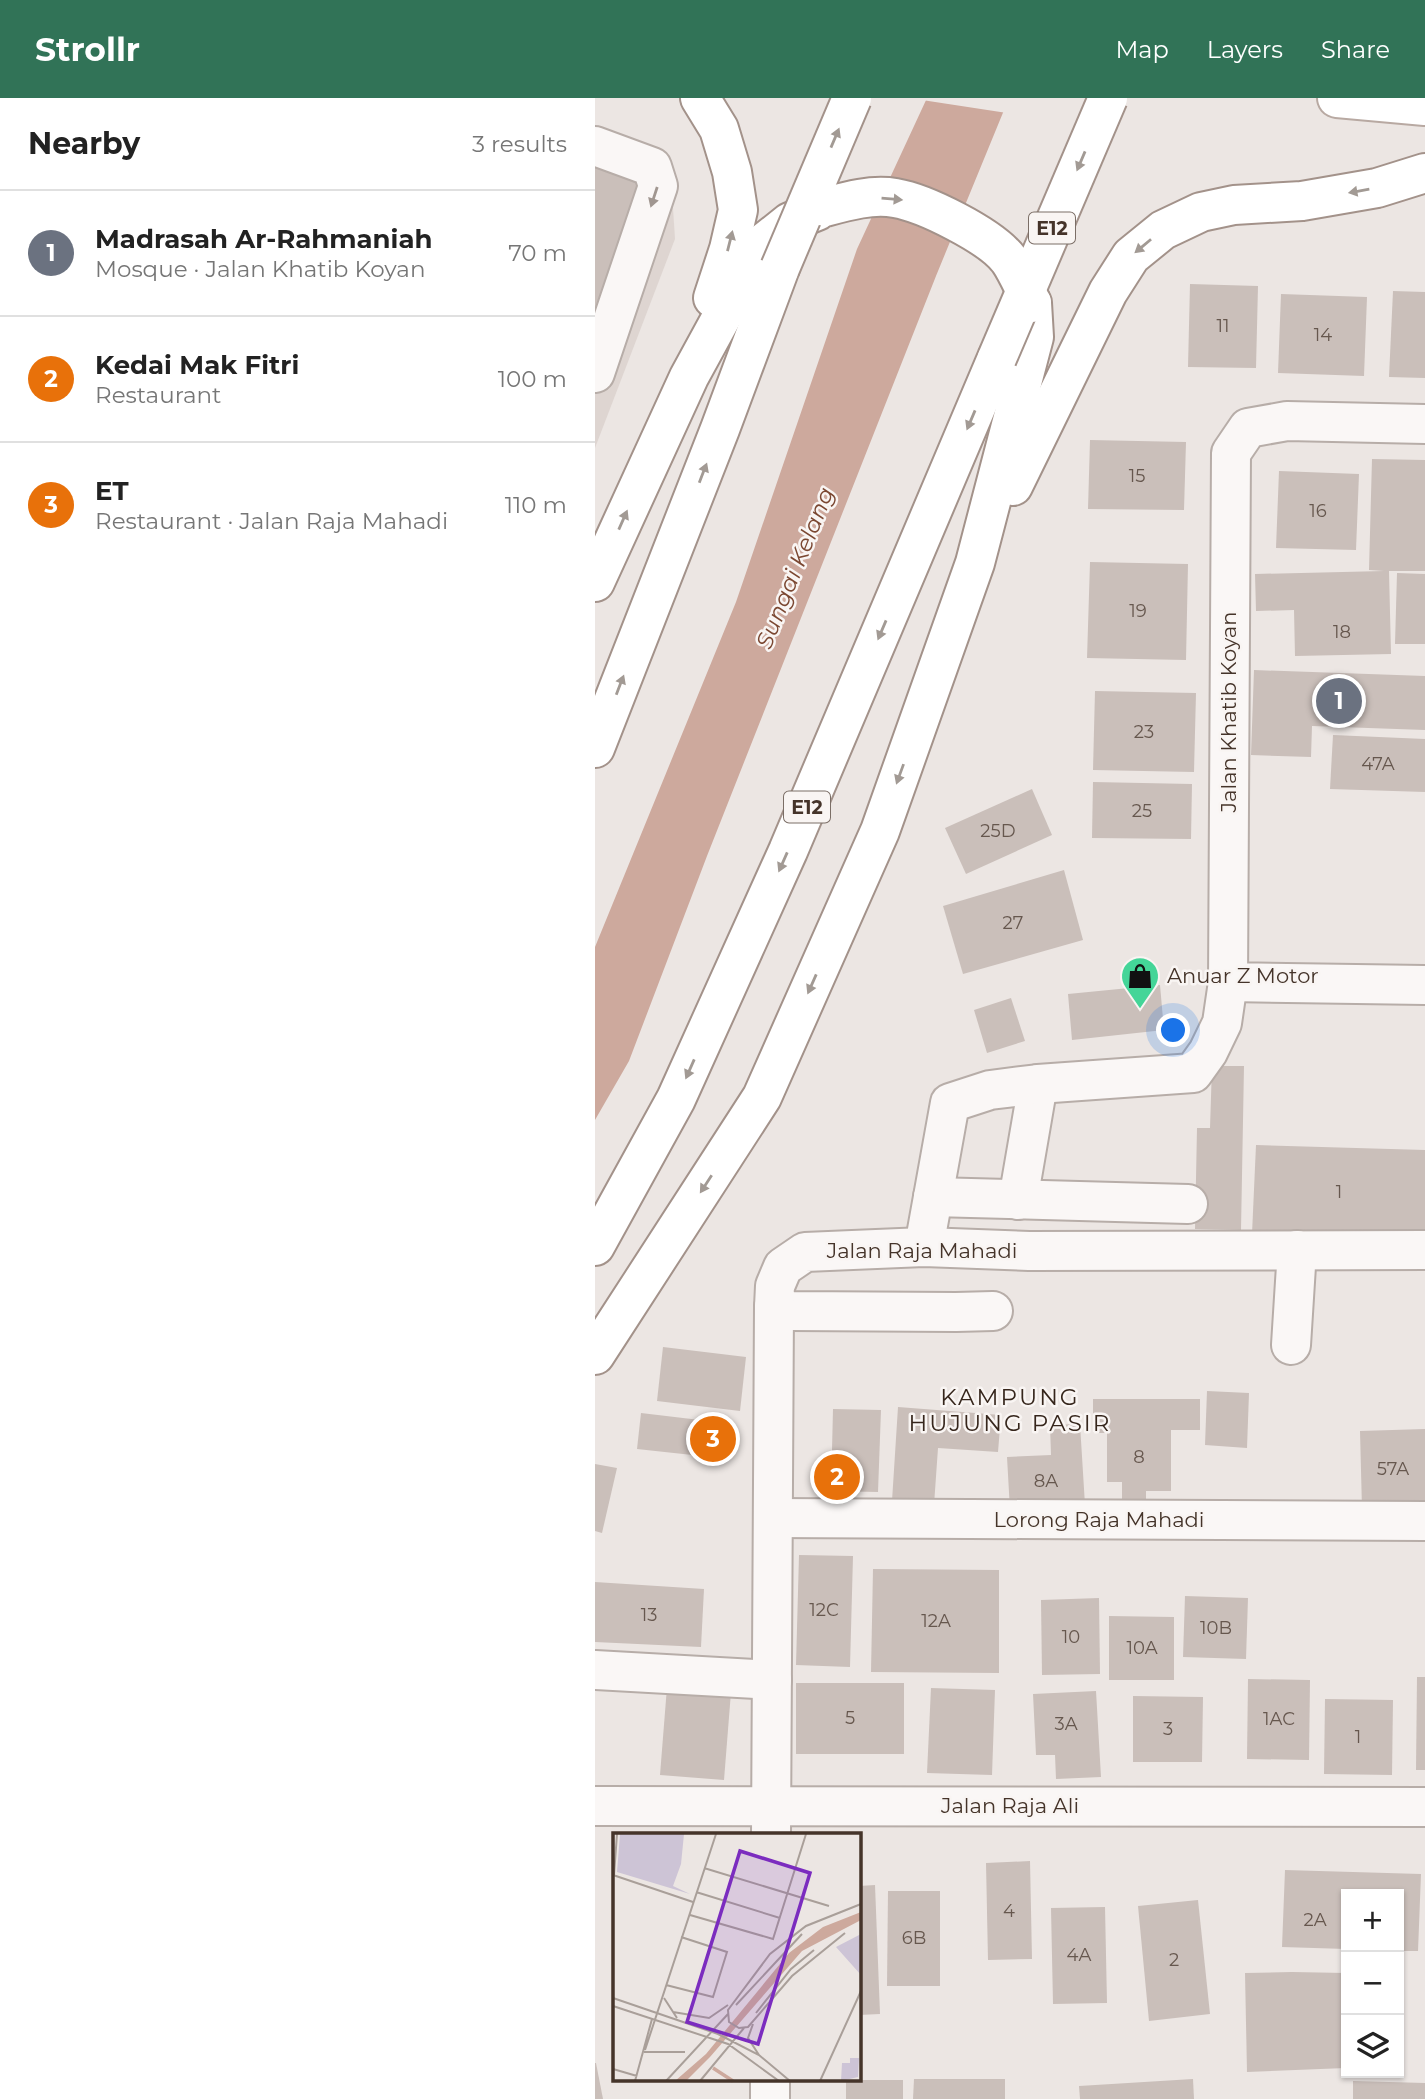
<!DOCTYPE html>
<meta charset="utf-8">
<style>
body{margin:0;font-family:Montserrat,sans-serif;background:#f6f6f6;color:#222}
.controls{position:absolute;right:21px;bottom:21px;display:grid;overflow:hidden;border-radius:0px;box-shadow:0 2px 5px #0004}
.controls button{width:63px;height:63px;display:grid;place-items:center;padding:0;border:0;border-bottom:2px solid #e0e0e0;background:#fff;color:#222;font:35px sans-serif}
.you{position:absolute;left:579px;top:933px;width:24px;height:24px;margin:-18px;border:5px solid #fff;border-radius:50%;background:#1a73e8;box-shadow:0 0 0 10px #1a73e833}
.badge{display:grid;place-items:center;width:46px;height:46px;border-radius:50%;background:#317357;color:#fff;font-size:23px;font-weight:700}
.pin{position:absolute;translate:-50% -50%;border:4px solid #fff;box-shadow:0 2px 7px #0006}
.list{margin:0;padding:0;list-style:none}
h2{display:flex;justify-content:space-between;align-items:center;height:91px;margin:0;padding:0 28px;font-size:30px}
h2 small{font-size:23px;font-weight:400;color:#767676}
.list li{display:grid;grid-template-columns:46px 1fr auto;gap:21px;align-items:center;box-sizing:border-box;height:126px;padding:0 28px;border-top:2px solid #e0e0e0}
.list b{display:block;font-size:26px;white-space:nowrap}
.list p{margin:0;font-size:23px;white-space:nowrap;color:#767676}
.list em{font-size:23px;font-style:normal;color:#767676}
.icon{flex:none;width:38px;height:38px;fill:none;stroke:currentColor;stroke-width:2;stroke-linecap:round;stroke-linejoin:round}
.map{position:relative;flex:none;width:830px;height:2001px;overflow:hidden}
header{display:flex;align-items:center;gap:42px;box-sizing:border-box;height:98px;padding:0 35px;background:#317357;color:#fff}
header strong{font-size:33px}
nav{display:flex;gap:38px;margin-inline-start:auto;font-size:24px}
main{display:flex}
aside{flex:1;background:#fff}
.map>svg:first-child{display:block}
.built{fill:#ded5d1}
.water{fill:#cda99d}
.pier{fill:#ece6e3}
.building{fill:#cabfba}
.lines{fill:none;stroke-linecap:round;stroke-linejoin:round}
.minor-casing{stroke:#b7ada8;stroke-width:42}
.major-casing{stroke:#b8a9a2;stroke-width:42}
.highway-casing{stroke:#a3928a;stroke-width:42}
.minor{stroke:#faf7f6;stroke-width:38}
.major{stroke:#fff;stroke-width:38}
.highway{stroke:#fff;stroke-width:38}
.highway-bridge-casing{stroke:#a3928a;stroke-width:42;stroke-linecap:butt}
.highway-bridge{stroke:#fff;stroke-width:38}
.oneway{fill:#a29a94}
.oneway2{fill:#a09690}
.labels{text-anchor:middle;stroke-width:5;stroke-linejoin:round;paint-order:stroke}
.number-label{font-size:18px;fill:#66574e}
.shield{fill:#f9f5f3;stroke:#7b6e66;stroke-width:2}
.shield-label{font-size:19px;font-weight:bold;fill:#45342a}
.street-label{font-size:21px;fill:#45342a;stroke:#f9f5f3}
.poi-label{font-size:21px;fill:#45342a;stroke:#f9f5f3;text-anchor:start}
.water-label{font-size:23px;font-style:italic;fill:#7b4731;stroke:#f9f5f3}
.neighbourhood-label{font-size:23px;letter-spacing:2px;fill:#36261c;stroke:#f9f5f3}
.inset-river{fill:none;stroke:#cda99d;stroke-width:3.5}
.inset-road{fill:none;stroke:#a99f99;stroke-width:2}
.view{fill:#7b2cbf;fill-opacity:0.15;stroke:#7b2cbf;stroke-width:3.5}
.inset-edge{fill:none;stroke:#45342a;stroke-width:3.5}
</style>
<header>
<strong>Strollr</strong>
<nav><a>Map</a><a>Layers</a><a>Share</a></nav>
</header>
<main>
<aside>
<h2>Nearby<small>3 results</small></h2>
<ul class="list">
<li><span class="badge" style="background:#6b7280">1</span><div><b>Madrasah Ar-Rahmaniah</b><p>Mosque · Jalan Khatib Koyan</p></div><em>70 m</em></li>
<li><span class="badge" style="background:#e8710a">2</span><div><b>Kedai Mak Fitri</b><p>Restaurant</p></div><em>100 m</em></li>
<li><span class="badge" style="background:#e8710a">3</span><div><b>ET</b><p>Restaurant · Jalan Raja Mahadi</p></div><em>110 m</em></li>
</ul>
</aside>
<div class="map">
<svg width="830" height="2001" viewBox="0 0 830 2001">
<rect width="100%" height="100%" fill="#ece6e3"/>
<path class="built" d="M0,37L76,79L80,141L0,350Z"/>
<path class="water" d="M332,0H414L341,178L112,758L34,963L0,1022V849L141,504L262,151Z"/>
<path class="pier" d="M328,0H418L412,15L327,2Z"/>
<g class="building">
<path d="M0,61L51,78L0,213Z"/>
<path d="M595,186L663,188L661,270L593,269Z"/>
<path d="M798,193L830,194V280L794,279Z"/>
<path d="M686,196L772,199L769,278L683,275Z"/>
<path d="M495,342L591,344L589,412L493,411Z"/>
<path d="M777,361L830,362V473H794L796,556L700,558L699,512L661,513L660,476L789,473L774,472Z"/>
<path d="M684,373L764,376L761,452L681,450Z"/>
<path d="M495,464L593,466L591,562L492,560Z"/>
<path d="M802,475L830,476V546H800Z"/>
<path d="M659,572L830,578V632L717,628L716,659L656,657Z"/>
<path d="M500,593L601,595L599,674L498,672Z"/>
<path d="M738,637L830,641V694L735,691Z"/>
<path d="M498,684L597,686L596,741L497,740Z"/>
<path d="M437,691L457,737L371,776L350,730Z"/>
<path d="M469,772L488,842L368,876L348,808Z"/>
<path d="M565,887L569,932L477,942L473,896Z"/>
<path d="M416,900L430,943L392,955L379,912Z"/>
<path d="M617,968H649L646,1132L600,1131L602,1030H615Z"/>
<path d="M661,1047L830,1052V1141L657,1136Z"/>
<path d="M68,1249L151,1259L145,1313L62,1303Z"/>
<path d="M612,1293L654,1295L652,1350L610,1347Z"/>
<path d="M498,1301H605V1332H576V1393H551V1409H527V1384H512V1335H498Z"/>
<path d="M303,1309L406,1317L403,1354L343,1350L339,1407L297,1403Z"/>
<path d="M238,1311L286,1312L283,1394L236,1393Z"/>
<path d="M46,1315L130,1325L125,1360L42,1351Z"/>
<path d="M485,1326L490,1407L415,1412L412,1359L456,1357L455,1327Z"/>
<path d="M830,1331V1409L767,1411L765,1333Z"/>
<path d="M0,1366L22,1370L7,1435L0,1433Z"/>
<path d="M204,1457L258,1458L255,1569L201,1567Z"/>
<path d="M278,1471L404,1472V1575L276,1574Z"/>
<path d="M0,1484L109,1491L106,1549L0,1544Z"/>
<path d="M590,1498L653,1500L651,1561L588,1559Z"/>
<path d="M504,1500L505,1576L447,1577L446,1502Z"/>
<path d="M514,1518L579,1519V1582H514Z"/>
<path d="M822,1579H830V1672H821Z"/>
<path d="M653,1581L715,1582L714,1662L652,1661Z"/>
<rect x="201" y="1585" width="108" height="71"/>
<path d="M72,1589L136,1594L129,1682L65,1677Z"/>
<path d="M336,1590L400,1592L397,1677L332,1675Z"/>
<path d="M501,1593L506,1679L461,1681L460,1657H441L438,1596Z"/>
<path d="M538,1598L608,1599L607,1664H538Z"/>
<path d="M730,1601L798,1602L797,1677L729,1676Z"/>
<path d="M435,1763L437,1861L393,1862L391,1765Z"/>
<path d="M690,1772L826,1776L823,1853H804V1796H751V1851L687,1849Z"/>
<path d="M280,1787L285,1916L264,1917V1788Z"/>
<path d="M293,1793H345V1888H292Z"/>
<path d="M603,1802L615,1916L554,1923L543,1808Z"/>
<path d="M510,1809L512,1905L458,1906L456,1810Z"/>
<path d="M697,1874L751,1875V1970L652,1974L650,1875Z"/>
<path d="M0,1965H1L8,2001H0Z"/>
<path d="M319,1981H410V2001H318Z"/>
<path d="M598,1981L599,2001H485L484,1988Z"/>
<rect x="251" y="1982" width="57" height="19"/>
<path d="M758,1983L830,1985V2001H758Z"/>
</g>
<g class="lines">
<defs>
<g id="minor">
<path d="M0,48L57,69L63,88L0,275"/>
<path d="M830,326L692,323L653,330L636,355L633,884L830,887"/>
<path d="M338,1099L593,1106"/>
<path d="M423,1102L443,986"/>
<path d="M329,1149L355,1005L395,992L443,986L598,975L613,954L627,925L633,884"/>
<path d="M179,1209L196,1213L361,1214L398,1213"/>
<path d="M696,1247L702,1152"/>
<path d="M178,1420L830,1423"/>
<path d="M0,1572L177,1582"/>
<path d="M0,1708L830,1709"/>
<path d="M176,1737L179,1209L180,1188L188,1169L210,1154L329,1149L434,1153L830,1152"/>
<path d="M175,2001V1982"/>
</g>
<path id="major" d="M742,0L830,8"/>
<g id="highway">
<path d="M105,0L124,31L137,74L143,112L134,151L118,200"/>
<path d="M418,388L513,194L536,158L568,132L606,114L639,107L707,103L782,90L830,75"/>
<path d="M0,484L94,279L166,147L195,124L222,113"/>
<path d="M0,650L125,331L185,170"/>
<path d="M0,1148L81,1001L193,753L402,260"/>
<path d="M0,1257L167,999L285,733L380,465L439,239L437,205"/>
</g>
</defs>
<use href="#minor" class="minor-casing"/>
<use href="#major" class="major-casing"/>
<use href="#highway" class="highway-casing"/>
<use href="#minor" class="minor"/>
<use href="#major" class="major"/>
<use href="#highway" class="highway"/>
<defs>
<g id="highway-bridge">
<path d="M230,109C252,103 277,96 300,100C330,105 396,138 414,162C423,175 429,191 437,205"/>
<path d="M185,170L257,0"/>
<path d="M402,260L513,0"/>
</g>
</defs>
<use href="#highway-bridge" class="highway-bridge-casing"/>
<use href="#highway-bridge" class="highway-bridge"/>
</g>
<defs><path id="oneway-solid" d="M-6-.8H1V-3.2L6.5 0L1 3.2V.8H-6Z" transform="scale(1.75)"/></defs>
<g class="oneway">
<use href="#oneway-solid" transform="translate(240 40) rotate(-67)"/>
<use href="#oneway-solid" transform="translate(486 63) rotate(113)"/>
<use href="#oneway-solid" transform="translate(764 93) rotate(170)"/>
<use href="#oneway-solid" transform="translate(297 101) rotate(5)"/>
<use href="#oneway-solid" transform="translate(135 143) rotate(-76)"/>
<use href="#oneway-solid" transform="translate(548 148) rotate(140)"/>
<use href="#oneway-solid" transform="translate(376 322) rotate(113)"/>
<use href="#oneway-solid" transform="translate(108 375) rotate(-69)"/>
<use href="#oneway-solid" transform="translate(28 422) rotate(-66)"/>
<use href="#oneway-solid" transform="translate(287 532) rotate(113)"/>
<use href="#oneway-solid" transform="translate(25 587) rotate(-69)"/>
<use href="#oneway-solid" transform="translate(305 676) rotate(110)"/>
<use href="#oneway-solid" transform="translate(188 764) rotate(114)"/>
<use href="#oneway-solid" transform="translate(217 886) rotate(114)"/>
<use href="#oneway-solid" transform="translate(95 971) rotate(114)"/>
<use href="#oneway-solid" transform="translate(111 1086) rotate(123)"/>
</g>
<use class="oneway2" href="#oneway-solid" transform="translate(59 99) rotate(108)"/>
<defs>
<symbol id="shop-pin" viewBox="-11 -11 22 30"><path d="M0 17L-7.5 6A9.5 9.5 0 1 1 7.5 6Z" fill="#44d598" stroke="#f9f5f3"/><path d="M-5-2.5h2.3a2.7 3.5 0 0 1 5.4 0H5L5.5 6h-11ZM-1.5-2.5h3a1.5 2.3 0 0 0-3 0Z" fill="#111"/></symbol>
</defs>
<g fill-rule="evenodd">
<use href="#shop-pin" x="523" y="856" width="44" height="60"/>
</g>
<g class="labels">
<g class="number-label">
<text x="628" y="234">11</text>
<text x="728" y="243">14</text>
<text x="542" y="384">15</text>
<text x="723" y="419">16</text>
<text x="543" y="519">19</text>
<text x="747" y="540">18</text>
<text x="549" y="640">23</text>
<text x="783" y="672">47A</text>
<text x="547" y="719">25</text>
<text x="403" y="739">25D</text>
<text x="418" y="831">27</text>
<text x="744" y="1100">1</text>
<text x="544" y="1365">8</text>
<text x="798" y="1377">57A</text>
<text x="451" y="1389">8A</text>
<text x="229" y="1518">12C</text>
<text x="54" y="1523">13</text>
<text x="341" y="1529">12A</text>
<text x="621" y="1536">10B</text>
<text x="476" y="1545">10</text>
<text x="547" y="1556">10A</text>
<text x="255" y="1626">5</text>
<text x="684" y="1627">1AC</text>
<text x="471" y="1632">3A</text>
<text x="573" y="1637">3</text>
<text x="763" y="1645">1</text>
<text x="414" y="1819">4</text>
<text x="720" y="1828">2A</text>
<text x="319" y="1846">6B</text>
<text x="484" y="1863">4A</text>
<text x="579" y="1868">2</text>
</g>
<g class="shield">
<rect x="434" y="114.5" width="46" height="31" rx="5"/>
<rect x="189" y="693.5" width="46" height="31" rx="5"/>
</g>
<g class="shield-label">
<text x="457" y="137">E12</text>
<text x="212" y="716">E12</text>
</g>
<g class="street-label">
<text transform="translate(634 614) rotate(-90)" y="7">Jalan Khatib Koyan</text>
<text x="327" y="1160">Jalan Raja Mahadi</text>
<text x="504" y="1429">Lorong Raja Mahadi</text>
<text x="415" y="1715">Jalan Raja Ali</text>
</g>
<g class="poi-label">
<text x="572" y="885">Anuar Z Motor</text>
</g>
<g class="water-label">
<text transform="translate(200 470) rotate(-68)" y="8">Sungai Kelang</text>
</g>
<g class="neighbourhood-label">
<text x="415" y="1307">KAMPUNG<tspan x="415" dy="26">HUJUNG PASIR</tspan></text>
</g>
</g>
<g transform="translate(18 1735)">
<rect width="248" height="248" fill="#ece6e3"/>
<path d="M7,1H71L68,31L60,53L77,61L4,39ZM248,101V142L223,114ZM237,225H246L245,244L228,248L229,230H237Z" fill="#cdc4d6"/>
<path d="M248,79V87L189,118L97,224L73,248H62L93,221L176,120L210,94Z" fill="#cda99d"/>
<path class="inset-river" d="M100,235L120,248"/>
<path class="inset-road" d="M91,35L216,73M0,42L80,69M1,42L4,1M83,59L167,85M77,82L160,106L193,1M232,100L179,143L135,194L126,195L116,189L115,177L157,121L193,93L248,71M53,152L100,164L114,119L68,104M0,165L105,201L146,222L177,248M51,165L64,185M123,172L189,101M0,173L115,211L166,248M60,179L96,185L115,172M143,180L178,136L201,117M140,191L135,205L146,222M32,217L103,1M31,219H72M0,236L24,243M22,248L39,186M53,248L115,181M87,248L131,195M207,248L248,158"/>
<path class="view" d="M127,18L197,40L145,211L74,189Z"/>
<rect width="248" height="248" class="inset-edge"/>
</g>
</svg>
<div class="controls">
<button>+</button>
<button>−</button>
<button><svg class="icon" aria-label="layers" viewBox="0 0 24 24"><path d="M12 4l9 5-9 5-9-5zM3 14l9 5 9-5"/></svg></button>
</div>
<div class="you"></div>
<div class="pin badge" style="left:744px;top:603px;background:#6b7280">1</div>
<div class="pin badge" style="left:242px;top:1379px;background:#e8710a">2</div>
<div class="pin badge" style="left:118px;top:1341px;background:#e8710a">3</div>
</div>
</main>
